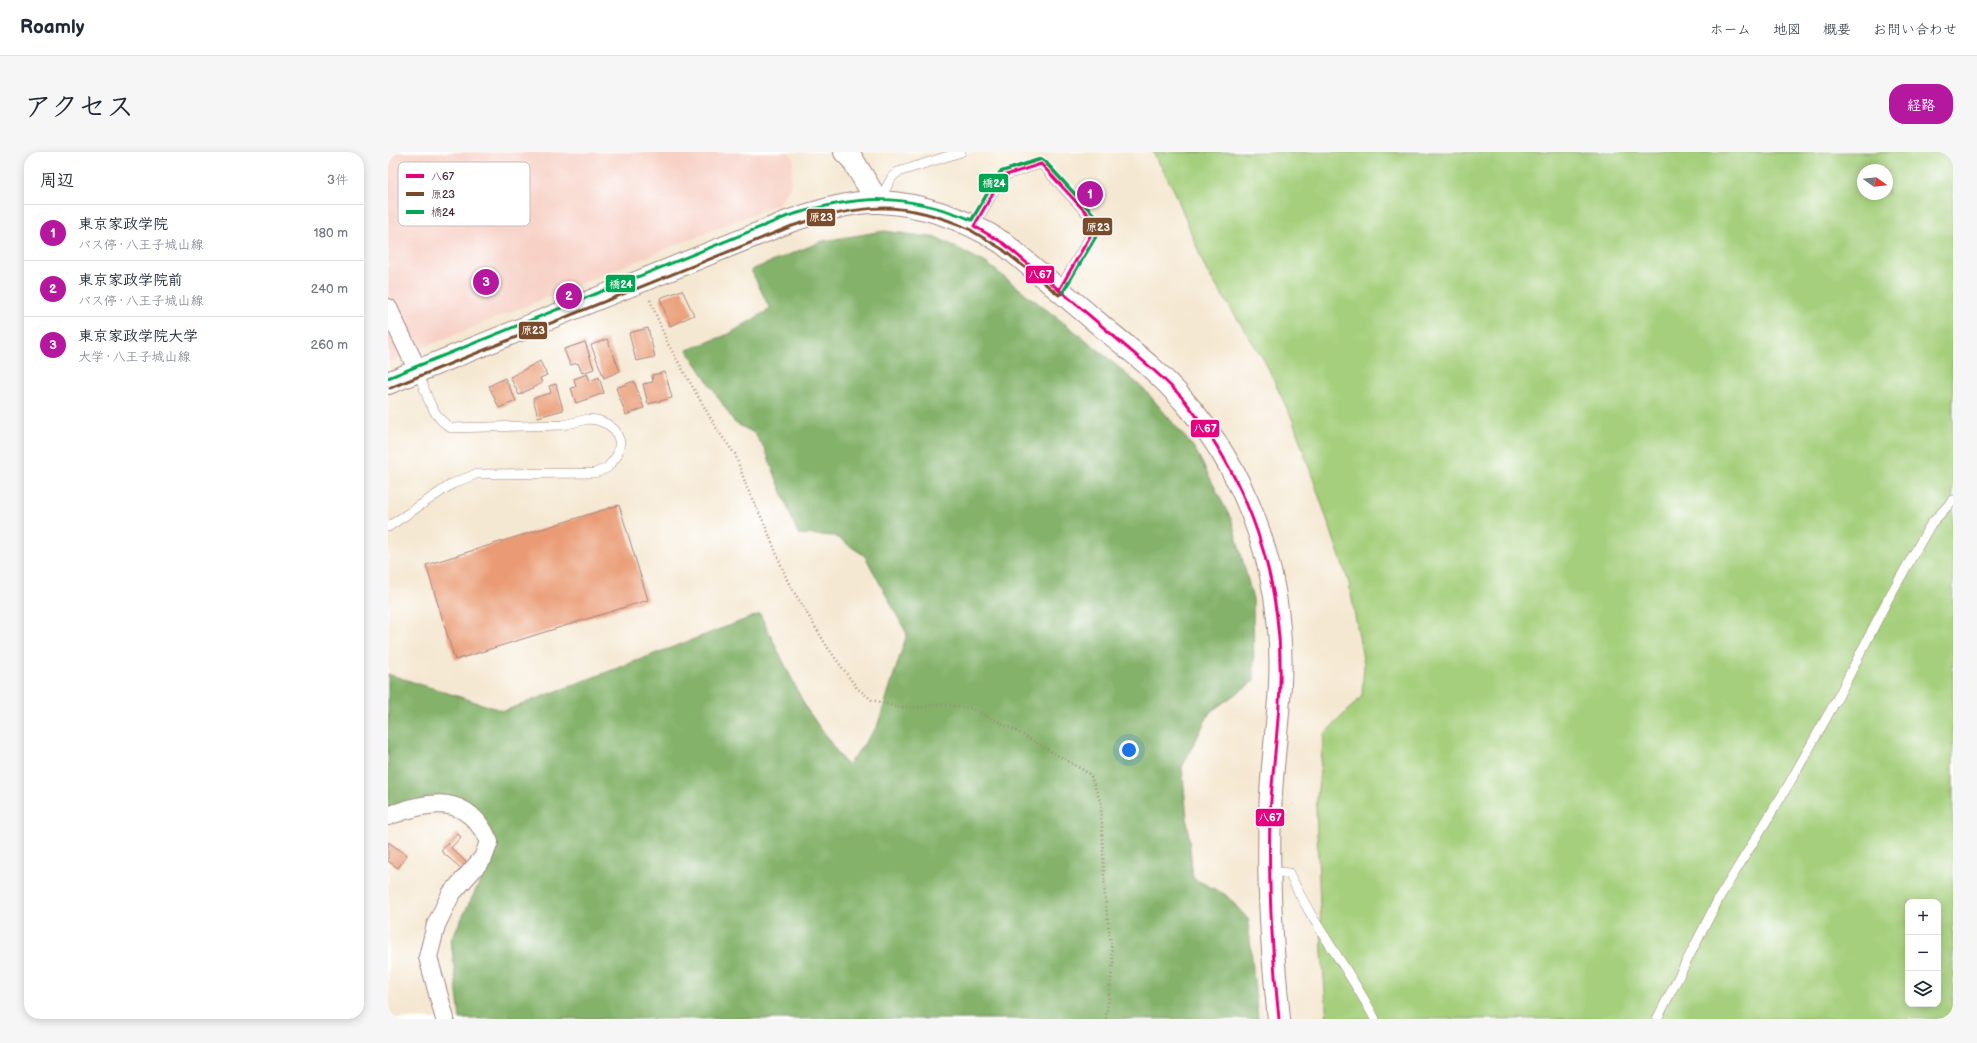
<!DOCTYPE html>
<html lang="ja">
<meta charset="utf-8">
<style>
body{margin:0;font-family:"Balsamiq Sans","Klee One",sans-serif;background:#f6f6f7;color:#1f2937}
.controls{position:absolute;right:12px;bottom:12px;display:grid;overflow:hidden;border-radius:8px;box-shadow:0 2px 10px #0003}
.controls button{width:36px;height:36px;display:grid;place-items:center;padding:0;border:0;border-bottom:1px solid #e0e1e3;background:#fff;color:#1f2937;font:20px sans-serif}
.compass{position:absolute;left:1469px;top:12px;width:36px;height:36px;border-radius:50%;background:#fff;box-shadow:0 2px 10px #0003;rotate:105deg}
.you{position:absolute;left:741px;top:598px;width:14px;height:14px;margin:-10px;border:3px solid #fff;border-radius:50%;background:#1a73e8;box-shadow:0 0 0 6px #1a73e833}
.badge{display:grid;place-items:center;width:26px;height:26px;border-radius:50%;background:#b5179e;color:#fff;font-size:13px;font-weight:700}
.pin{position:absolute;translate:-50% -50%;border:2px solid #fff;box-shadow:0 1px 4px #0006}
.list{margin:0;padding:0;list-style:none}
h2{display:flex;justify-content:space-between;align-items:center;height:52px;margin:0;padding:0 16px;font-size:17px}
h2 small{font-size:13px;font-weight:400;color:#747a83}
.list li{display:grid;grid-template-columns:26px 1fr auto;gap:12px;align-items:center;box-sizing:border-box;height:56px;padding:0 16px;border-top:1px solid #e0e1e3}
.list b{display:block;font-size:15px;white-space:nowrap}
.list p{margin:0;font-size:13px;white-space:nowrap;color:#747a83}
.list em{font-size:13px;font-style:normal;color:#747a83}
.icon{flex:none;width:22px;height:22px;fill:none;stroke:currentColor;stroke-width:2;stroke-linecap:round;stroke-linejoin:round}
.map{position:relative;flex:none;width:1565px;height:867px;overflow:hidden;border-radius:16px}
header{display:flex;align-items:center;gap:24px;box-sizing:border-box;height:56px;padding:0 20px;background:#fff;border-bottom:1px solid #e0e1e3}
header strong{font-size:19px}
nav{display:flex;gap:22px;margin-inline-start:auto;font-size:14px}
.intro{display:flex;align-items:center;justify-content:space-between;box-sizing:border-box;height:96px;padding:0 24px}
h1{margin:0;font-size:28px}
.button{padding:10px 18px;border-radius:16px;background:#b5179e;color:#fff;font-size:14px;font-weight:700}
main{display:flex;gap:24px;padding:0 24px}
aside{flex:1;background:#fff;border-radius:16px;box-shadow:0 2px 10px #0003}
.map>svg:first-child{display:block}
.built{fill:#f7d1c6}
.green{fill:#a5cf7b;stroke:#787753;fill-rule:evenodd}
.forest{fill:#84b26b;stroke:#67684b}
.building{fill:#ea9b74}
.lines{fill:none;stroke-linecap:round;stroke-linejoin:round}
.service-casing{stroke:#a0847e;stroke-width:10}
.minor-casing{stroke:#a0847e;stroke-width:20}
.tertiary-casing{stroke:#a0847e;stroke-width:24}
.secondary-casing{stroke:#a0847e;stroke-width:24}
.path{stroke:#a0847e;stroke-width:2.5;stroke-dasharray:1 3;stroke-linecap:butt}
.service{stroke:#fff;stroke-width:9}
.minor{stroke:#fff;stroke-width:18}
.tertiary{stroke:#fff;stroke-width:22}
.secondary{stroke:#fff;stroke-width:22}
.bus-1-casing{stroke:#fff;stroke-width:6}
.bus-2-casing{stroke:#fff;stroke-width:6}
.bus-3-casing{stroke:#fff;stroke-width:6}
.bus-1{stroke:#e5007d;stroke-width:3}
.bus-2{stroke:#7a4b2a;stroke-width:3}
.bus-3{stroke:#00a651;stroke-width:3}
.key{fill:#fff;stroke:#c9bcbf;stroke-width:1}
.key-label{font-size:11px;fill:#4a1f2b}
.line-badge{stroke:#fff;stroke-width:1.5}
.badge-label{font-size:11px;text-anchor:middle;font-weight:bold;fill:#fff}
</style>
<header>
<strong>Roamly</strong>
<nav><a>ホーム</a><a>地図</a><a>概要</a><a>お問い合わせ</a></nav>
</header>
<div class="intro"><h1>アクセス</h1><a class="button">経路</a></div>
<main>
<aside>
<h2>周辺<small>3件</small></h2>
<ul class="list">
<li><span class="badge">1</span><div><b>東京家政学院</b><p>バス停 · 八王子城山線</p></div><em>180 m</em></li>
<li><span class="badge">2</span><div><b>東京家政学院前</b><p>バス停 · 八王子城山線</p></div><em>240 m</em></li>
<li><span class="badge">3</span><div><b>東京家政学院大学</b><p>大学 · 八王子城山線</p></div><em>260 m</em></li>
</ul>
</aside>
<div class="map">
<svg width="1565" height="867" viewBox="0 0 1565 867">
<rect width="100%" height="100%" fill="#fff"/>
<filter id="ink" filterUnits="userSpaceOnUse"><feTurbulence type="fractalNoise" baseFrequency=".025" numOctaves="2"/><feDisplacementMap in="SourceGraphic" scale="8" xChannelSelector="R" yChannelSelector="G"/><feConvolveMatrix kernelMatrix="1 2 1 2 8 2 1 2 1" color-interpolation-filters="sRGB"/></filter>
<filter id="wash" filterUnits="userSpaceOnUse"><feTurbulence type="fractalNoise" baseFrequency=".012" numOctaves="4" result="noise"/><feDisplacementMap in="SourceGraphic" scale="16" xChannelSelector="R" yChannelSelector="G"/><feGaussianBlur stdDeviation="0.9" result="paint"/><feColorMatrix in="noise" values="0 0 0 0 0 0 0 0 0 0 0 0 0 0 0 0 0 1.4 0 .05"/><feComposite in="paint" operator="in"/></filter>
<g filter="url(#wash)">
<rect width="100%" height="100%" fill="#f5e8d2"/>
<path class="built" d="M0,0H401L405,7L402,35L392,51L0,210Z"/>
<path class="green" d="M765,0H1565V867H939L934,801L928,656L936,582L974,544L976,512L961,431L905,269L876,208L818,118L787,40ZM1475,18H1499V42H1475ZM1520,750H1550V852H1520Z"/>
<path class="forest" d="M496,79L550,86L598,111L707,195L758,239L807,297L844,369L865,447L866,529L822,560L794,615L805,726L838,743L860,767L870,867H72L63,788L109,695L85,657L0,659V522L116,559L372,462L418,556L459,614L489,575L519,482L477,404L447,384L410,382L377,297L366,281L347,271L299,198L341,182L382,157L363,118L435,89Z"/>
<g id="blocks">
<g class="building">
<path d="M294,138L306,163L282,174L272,146Z"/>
<path d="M260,176L267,205L248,209L241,181Z"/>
<path d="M219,187L232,219L216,226L203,193Z"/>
<path d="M197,190L206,217L194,221L190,211L182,213L176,197Z"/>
<path d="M152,209L159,223L152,226L154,231L131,243L122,225Z"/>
<path d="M277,220L284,246L260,252L255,232L265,230L264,223Z"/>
<path d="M199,222L202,229L211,225L216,241L188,251L183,236L188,235L186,227Z"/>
<path d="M117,226L128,249L111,256L101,234Z"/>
<path d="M246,229L256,256L238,263L228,236Z"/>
<path d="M168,232L175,258L150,265L145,246L163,241L161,234Z"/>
<path d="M231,353L260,448L67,508L38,413Z"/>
<path d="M69,681L73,685L63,696L79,711L76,719L53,699Z"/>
<path d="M0,690L19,703L10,716L0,709Z"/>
</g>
</g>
</g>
<g filter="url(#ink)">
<use href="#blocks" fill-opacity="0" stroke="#a0847e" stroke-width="1"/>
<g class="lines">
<defs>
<g id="service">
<path d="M491,49L504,25L510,20L573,0"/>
<path d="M586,74L615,24L653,12L704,67L705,79L671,138"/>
<path d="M0,375L64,332L88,322L207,321L219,316L229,304L232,290L227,278L219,272L209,268L200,267L175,273L63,276C43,264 38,241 30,219"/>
<path d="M880,719L901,721C925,773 961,817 987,867"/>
<path d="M1269,867L1331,746L1401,632L1450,545L1500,447L1543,372L1565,348"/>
</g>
<g id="minor">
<path d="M0,156L30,219"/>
<path d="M0,664C42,648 80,641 101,690L95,706L63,742L48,773L40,805L57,867"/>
</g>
<path id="tertiary" d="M457,0L464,7L490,50"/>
<path id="secondary" d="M0,231L402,69C429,60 462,49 491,50C536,52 577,67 615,91C649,119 683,148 717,177C744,199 772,221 795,248C863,324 897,430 892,531C890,575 883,619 882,663C879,732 884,799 891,867"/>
</defs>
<use href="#service" class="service-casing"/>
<use href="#minor" class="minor-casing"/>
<use href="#tertiary" class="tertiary-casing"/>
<use href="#secondary" class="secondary-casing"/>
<path class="path" d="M262,148L280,192L330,279L347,302L359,336L377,373L400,430L440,496L469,536L484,548L510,555H535L552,552L583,556L623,576L702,622L713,651L717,746L725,810L718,867"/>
<use href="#service" class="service"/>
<use href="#minor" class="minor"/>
<use href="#tertiary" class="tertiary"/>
<use href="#secondary" class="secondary"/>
<defs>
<g id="bus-1">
<path d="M653,12L704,67L705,79L671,138L615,91L586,74L615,24Z"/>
<path d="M671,138C693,156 715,175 736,193C757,211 778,227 796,248C861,328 895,427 892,530C891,575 884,619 882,664C880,732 884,799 891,867"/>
</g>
<g id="bus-2">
<path d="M584,67L612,20L654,7L709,66L710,81L675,140L671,143L614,97L584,79"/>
<path d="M2,236L404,74C472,52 516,47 583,78"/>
</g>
<path id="bus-3" d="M0,226L400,64C470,43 515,40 584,68L612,20L652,7L657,9L709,66L710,81L675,140"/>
</defs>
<use href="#bus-1" class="bus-1-casing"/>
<use href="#bus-2" class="bus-2-casing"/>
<use href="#bus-3" class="bus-3-casing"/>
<use href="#bus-1" class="bus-1"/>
<use href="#bus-2" class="bus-2"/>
<use href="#bus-3" class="bus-3"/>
</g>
</g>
<rect x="10" y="10" width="132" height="64" rx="6" class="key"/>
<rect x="18" y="22" width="18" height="4" fill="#e5007d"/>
<rect x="18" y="40" width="18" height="4" fill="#7a4b2a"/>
<rect x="18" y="58" width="18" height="4" fill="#00a651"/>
<g class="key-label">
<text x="43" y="28">八67</text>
<text x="43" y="46">原23</text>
<text x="43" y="64">橋24</text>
</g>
<g class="line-badge">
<rect x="590" y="21" width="31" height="20" rx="4" fill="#00a651"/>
<rect x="418" y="56" width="30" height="19" rx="4" fill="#7a4b2a"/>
<rect x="694" y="65" width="31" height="19" rx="4" fill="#7a4b2a"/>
<rect x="637" y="113" width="30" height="19" rx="4" fill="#e5007d"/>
<rect x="217" y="122" width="31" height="19" rx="4" fill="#00a651"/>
<rect x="130" y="169" width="30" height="19" rx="4" fill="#7a4b2a"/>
<rect x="802" y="267" width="30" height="19" rx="4" fill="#e5007d"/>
<rect x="867" y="656" width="30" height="19" rx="4" fill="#e5007d"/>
</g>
<g class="badge-label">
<text x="606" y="35">橋24</text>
<text x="433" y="69">原23</text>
<text x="710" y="79">原23</text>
<text x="652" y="126">八67</text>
<text x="233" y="136">橋24</text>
<text x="145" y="182">原23</text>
<text x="817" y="280">八67</text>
<text x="882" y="669">八67</text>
</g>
</svg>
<div class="controls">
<button>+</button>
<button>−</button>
<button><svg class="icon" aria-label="layers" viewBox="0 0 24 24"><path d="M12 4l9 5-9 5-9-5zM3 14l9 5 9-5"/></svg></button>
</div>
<svg class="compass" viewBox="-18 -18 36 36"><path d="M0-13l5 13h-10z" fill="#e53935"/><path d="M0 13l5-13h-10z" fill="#747a83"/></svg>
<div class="you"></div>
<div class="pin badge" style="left:702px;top:42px">1</div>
<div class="pin badge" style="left:181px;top:144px">2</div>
<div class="pin badge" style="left:98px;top:130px">3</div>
</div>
</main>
